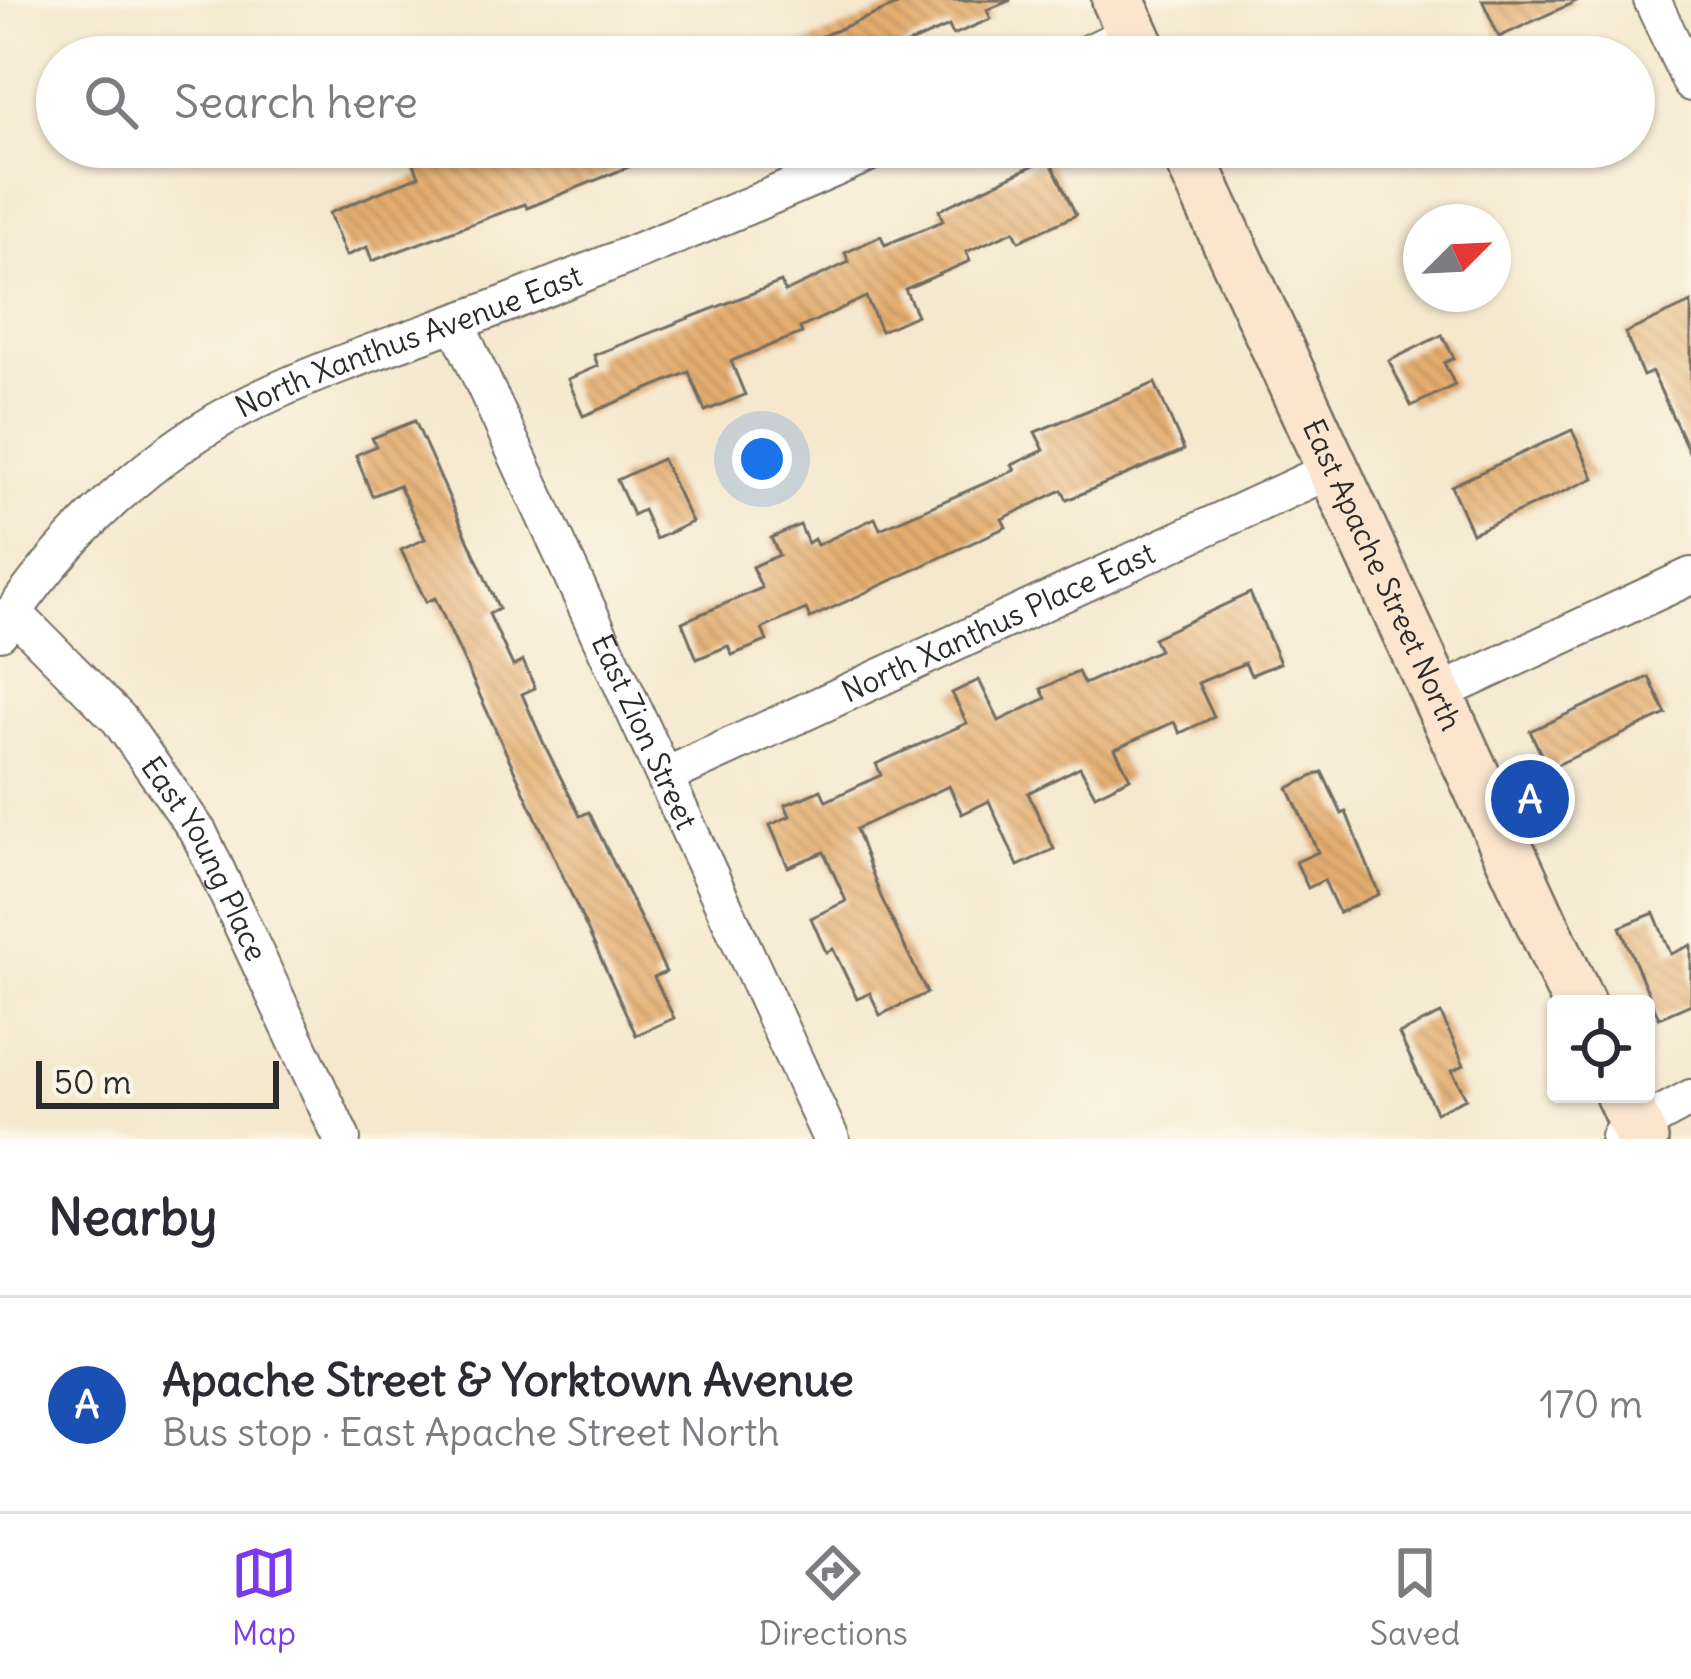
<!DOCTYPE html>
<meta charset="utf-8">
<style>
body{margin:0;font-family:Delius,sans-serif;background:#f7f7f7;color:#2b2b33}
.controls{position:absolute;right:36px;bottom:36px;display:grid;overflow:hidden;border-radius:12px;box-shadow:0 3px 9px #0004}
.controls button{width:108px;height:108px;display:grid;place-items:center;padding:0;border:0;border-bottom:3px solid #e1e1e2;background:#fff;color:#2b2b33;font:60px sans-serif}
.compass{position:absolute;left:1403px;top:204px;width:108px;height:108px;border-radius:50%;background:#fff;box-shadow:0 3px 9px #0004;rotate:66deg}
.scale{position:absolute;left:36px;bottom:30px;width:243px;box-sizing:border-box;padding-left:12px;border:6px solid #2b2b2b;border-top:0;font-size:33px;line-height:42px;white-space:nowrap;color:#2b2b2b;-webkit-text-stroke:9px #fcf5e5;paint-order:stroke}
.you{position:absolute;left:762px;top:459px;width:42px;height:42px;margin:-30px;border:9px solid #fff;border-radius:50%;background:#1a73e8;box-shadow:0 0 0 18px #1a73e833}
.badge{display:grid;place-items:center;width:78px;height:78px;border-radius:50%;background:#7c3aed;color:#fff;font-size:39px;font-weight:700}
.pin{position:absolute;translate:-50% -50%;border:6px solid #fff;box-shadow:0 3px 12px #0006}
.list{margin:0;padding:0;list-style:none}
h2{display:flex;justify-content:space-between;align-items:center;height:156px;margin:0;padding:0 48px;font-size:51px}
h2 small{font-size:39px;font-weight:400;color:#7c7c81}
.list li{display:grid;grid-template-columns:78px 1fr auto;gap:36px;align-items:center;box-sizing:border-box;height:216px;padding:0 48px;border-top:3px solid #e1e1e2}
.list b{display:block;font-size:45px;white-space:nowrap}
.list p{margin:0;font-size:39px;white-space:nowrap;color:#7c7c81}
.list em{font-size:39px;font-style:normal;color:#7c7c81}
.icon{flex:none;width:66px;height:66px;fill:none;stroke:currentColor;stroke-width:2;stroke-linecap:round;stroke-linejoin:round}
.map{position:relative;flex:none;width:1691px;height:1139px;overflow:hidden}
.search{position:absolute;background:#fff;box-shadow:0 3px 9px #0004;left:36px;right:36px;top:36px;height:132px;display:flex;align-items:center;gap:30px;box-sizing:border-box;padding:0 42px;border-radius:66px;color:#7c7c81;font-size:45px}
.sheet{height:372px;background:#fff}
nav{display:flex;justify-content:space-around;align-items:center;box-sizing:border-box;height:168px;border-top:3px solid #e1e1e2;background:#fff;font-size:33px;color:#7c7c81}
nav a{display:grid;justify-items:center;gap:6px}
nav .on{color:#7c3aed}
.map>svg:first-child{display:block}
.building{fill:url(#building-back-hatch)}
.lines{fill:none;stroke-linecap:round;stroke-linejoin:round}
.street-casing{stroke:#726d64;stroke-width:40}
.secondary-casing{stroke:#726d64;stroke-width:56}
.street{stroke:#fff;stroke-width:36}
.secondary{stroke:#fbe5cf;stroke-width:51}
.labels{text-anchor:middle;stroke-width:9;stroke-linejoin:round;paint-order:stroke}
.street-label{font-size:30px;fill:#2b2b2b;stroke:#fcf5e5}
</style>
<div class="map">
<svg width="1691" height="1139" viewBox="0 0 1691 1139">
<defs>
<pattern id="building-back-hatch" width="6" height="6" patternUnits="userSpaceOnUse" patternTransform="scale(3)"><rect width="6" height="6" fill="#e5ae70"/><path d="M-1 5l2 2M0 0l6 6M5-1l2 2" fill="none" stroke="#ba8e5c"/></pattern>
</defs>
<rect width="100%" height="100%" fill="#fcf5e5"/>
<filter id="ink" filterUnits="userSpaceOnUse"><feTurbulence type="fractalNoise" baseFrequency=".00833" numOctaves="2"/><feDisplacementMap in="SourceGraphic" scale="24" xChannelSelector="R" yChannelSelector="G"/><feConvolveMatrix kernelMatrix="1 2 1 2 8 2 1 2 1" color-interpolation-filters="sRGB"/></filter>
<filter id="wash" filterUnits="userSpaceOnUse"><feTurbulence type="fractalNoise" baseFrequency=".004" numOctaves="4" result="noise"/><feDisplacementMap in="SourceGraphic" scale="48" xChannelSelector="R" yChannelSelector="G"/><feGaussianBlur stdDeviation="2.7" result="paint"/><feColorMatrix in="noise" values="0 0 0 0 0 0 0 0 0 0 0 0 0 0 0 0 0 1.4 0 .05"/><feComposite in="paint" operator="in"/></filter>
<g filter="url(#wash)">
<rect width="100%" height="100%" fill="#f5e8cf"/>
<g id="blocks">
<g class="building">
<path d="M909,0H1011L987,10L991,19L953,35L949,26L903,46L907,57H772Z"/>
<path d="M1482,0H1579L1499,37Z"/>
<path d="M431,147H678L527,208L525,204L372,261L367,247L346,256L329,213L419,176L413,161L434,153Z"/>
<path d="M1049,158L1076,215L1019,241L1014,231L966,252L970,261L905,289L917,315L881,331L866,297L800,328L802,333L731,361L745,395L705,411L689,372L583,416L568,379L598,366L594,355L781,282L785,292L849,262L845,253L881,236L885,245L943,221L939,210Z"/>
<path d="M1691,303V456L1652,372L1643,376L1625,333Z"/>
<path d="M1442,335L1454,358L1444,363L1455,385L1411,406L1389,361Z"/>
<path d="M1155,383L1184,450L1067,500L1062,490L1002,519L1006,527L843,603L810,618L806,609L762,629L767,641L732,655L728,646L697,659L682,622L762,588L752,567L779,555L771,538L800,525L808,543L814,539L817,545L875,518L880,529L1015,470L1012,465L1044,450L1035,432Z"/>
<path d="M415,421L499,609L489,614L513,666L523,661L535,688L522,694L544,744L580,816L589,812L666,972L654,977L674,1018L636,1035L435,598L426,602L401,550L425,539L399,485L372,496L356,455L376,446L372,438Z"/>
<path d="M1572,430L1594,478L1472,533L1451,486Z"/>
<path d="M662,459L692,522L656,539L643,510L633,515L617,480Z"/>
<path d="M1250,593L1280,663L1251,675L1245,663L1198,683L1214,717L1180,733L1174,722L1115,749L1130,778L1095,795L1080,767L1028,793L1054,849L1018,866L989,801L962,814L949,786L856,829L881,897L927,993L880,1015L870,993L857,999L833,949L826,952L811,918L846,901L824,852L788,867L770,825L790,816L785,805L821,790L826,801L881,775L876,764L967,723L952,693L979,680L999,721L1046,698L1041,689L1078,672L1084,684L1159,650L1153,638Z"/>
<path d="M1649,677L1666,714L1548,769L1530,731Z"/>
<path d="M1322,772L1342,814L1346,812L1379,894L1339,913L1324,880L1308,888L1296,862L1318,852L1288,788Z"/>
<path d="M1654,913L1671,954L1691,945V1004L1659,1018L1620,927Z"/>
<path d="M1441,1014L1464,1065L1452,1071L1466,1098L1436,1112L1399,1034Z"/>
</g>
</g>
</g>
<g filter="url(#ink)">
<use href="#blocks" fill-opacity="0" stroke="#726d64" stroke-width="3"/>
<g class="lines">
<defs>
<g id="street">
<path d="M1652,0L1691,83"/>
<path d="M1080,57L1133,32"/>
<path id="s1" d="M456,323L831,1139"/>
<path id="s2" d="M13,612L119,719L199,833L342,1139"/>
<path id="s3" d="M0,632C61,539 153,450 255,401C337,361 425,335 511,302C636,253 760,203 882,147"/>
<path d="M1435,695L1691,576"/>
<path id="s4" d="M666,776L1333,469"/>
<path d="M1619,1137L1691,1098"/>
</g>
<g id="secondary">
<path d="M1118,0L1144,57"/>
<path id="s5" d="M1185,147L1579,1004"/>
<path d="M1621,1094L1642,1139"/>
</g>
</defs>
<use href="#street" class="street-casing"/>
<use href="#secondary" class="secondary-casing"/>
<use href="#street" class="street"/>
<use href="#secondary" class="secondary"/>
</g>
</g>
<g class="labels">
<g class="street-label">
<text dy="10" stroke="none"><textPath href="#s3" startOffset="513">North Xanthus Avenue East</textPath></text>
<text dy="10" stroke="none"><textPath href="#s5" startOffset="471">East Apache Street North</textPath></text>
<text dy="10" stroke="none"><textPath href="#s4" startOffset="366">North Xanthus Place East</textPath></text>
<text dy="10" stroke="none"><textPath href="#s1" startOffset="450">East Zion Street</textPath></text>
<text dy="10" stroke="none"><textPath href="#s2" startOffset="315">East Young Place</textPath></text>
</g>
</g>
</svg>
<div class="controls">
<button><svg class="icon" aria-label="locate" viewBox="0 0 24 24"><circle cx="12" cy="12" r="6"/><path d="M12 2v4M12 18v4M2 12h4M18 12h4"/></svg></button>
</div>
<svg class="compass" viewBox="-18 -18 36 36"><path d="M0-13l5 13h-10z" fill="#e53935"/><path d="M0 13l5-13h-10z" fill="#7c7c81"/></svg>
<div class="scale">50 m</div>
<div class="you"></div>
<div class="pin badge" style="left:1530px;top:799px;background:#1a4fb4">A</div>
<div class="search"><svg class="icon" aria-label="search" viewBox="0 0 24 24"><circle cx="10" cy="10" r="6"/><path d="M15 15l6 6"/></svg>Search here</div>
</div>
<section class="sheet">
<h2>Nearby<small></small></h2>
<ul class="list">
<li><span class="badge" style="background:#1a4fb4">A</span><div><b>Apache Street &amp; Yorktown Avenue</b><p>Bus stop · East Apache Street North</p></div><em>170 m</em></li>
</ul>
</section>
<nav>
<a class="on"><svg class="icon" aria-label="map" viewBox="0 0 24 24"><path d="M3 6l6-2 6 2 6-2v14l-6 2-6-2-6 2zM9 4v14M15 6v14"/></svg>Map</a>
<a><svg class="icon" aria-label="directions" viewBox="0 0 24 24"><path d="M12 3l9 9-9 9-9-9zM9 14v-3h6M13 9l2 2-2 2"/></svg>Directions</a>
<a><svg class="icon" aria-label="saved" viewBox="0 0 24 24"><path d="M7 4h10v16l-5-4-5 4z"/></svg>Saved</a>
</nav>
